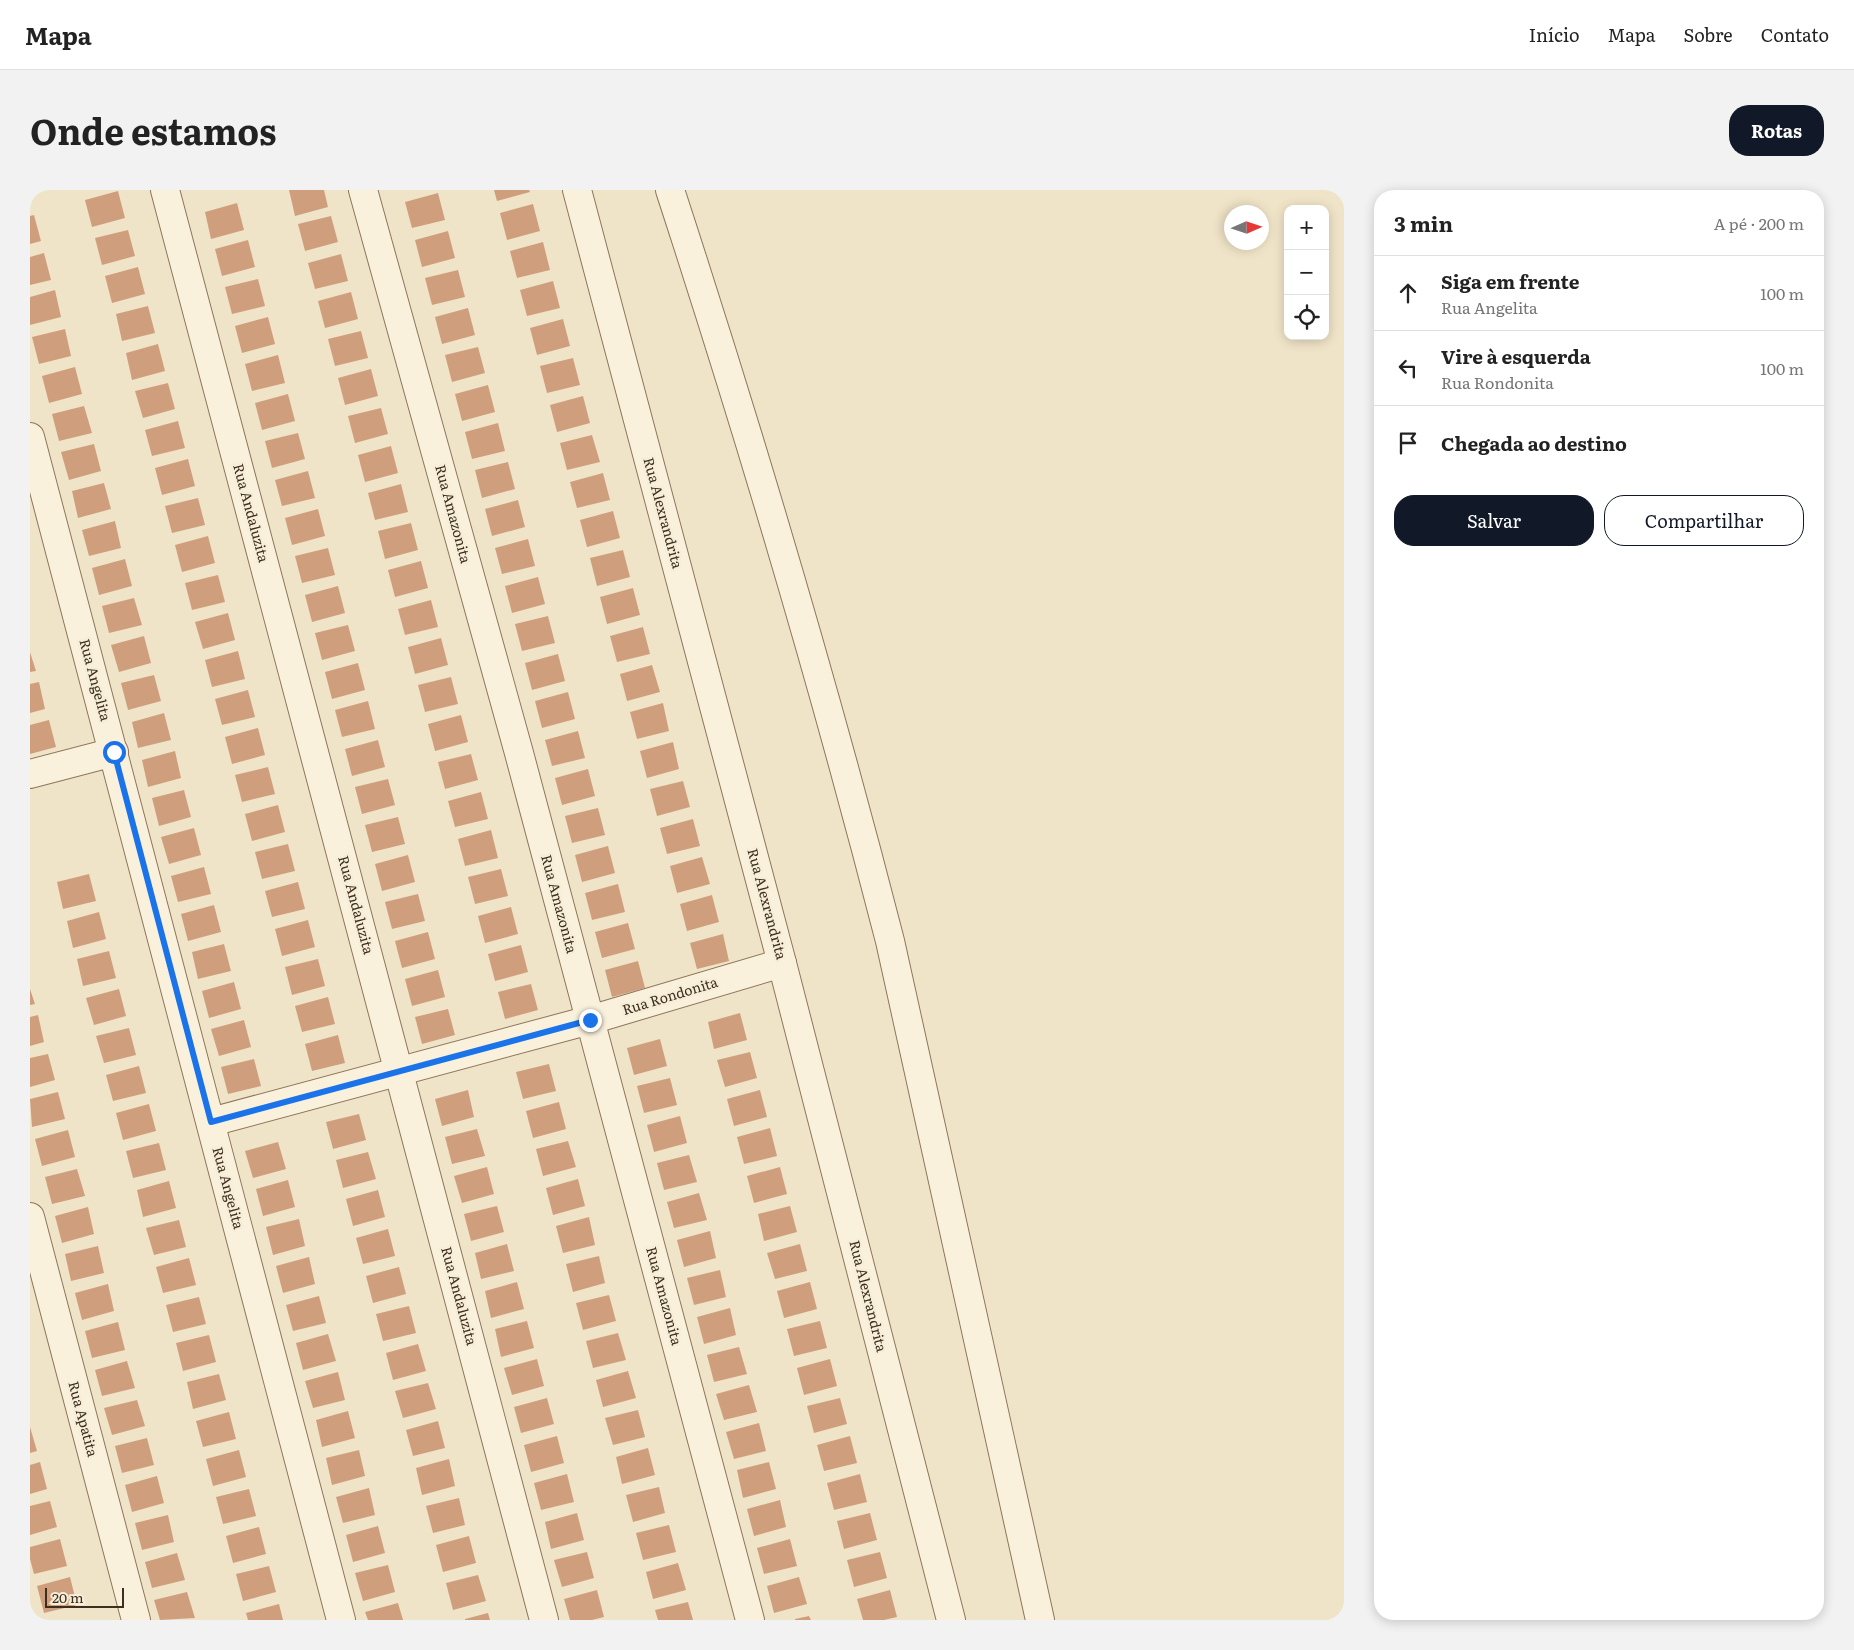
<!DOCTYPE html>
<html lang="pt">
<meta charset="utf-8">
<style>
body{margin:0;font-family:Literata,serif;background:#f2f2f2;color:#222}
.controls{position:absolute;right:15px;top:15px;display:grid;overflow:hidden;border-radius:10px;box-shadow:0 2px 12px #0003}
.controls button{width:45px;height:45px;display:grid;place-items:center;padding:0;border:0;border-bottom:1px solid #e0e0e0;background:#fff;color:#222;font:25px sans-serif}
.compass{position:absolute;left:1194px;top:15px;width:45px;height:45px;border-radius:50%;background:#fff;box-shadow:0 2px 12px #0003;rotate:87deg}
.scale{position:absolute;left:15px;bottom:12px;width:79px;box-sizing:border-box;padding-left:5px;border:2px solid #3d2e20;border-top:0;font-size:14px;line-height:18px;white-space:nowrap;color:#3d2e20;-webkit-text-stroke:4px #f7eed8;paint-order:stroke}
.stop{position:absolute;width:15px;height:15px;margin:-11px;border:4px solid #1a73e8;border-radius:50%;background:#fff}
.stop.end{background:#1a73e8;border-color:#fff;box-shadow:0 1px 5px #0008}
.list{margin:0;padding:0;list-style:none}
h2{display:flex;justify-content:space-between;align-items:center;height:65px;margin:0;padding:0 20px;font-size:21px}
h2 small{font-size:16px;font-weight:400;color:#767676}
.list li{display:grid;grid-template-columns:32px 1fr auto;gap:15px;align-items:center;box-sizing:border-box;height:75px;padding:0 20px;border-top:1px solid #e0e0e0}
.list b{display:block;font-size:19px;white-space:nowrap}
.list p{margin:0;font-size:16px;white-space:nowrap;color:#767676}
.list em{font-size:16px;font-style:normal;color:#767676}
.actions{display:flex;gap:10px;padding:15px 20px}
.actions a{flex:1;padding:11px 0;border:1px solid #111827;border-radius:20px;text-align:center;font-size:18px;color:#111827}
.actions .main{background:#111827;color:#fff}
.icon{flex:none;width:28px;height:28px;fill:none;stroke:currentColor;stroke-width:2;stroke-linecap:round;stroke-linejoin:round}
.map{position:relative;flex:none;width:1314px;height:1430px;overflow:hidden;border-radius:20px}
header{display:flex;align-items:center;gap:30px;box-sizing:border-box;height:70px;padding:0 25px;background:#fff;border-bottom:1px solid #e0e0e0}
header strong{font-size:24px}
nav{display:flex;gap:28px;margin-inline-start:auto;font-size:18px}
.intro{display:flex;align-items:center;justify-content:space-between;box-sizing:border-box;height:120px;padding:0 30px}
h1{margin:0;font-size:35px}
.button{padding:12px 22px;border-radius:20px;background:#111827;color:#fff;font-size:18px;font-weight:700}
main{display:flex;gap:30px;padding:0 30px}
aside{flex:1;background:#fff;border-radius:20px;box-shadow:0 2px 12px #0003}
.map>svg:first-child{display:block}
.building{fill:#cf9f7d}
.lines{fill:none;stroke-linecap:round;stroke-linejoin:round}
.minor-casing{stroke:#8d765c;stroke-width:30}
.minor{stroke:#faf1dc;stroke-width:28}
.route{stroke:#1a73e8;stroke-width:6}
.labels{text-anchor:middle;stroke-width:5;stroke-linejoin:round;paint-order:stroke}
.street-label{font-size:14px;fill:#3d2e20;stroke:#f7eed8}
</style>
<header>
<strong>Mapa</strong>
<nav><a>Início</a><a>Mapa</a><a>Sobre</a><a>Contato</a></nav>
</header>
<div class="intro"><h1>Onde estamos</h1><a class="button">Rotas</a></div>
<main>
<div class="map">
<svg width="1314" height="1430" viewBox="0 0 1314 1430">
<rect width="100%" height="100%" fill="#f0e4c8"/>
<g class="building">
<path d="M259,0H294L298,17L265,26Z"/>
<path d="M464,0H499L500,2L467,11Z"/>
<path d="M88,1L95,28L62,37L55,10Z"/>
<path d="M408,3L415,30L382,38L375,12Z"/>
<path d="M207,13L214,40L181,49L175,22Z"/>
<path d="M503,14L510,41L477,50L470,23Z"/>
<path d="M4,25L11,51L0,54V26Z"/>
<path d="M301,26L308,52L275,61L268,34Z"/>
<path d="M98,40L105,66L72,75L65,48Z"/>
<path d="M418,41L425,68L392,77L385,50Z"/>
<path d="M218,50L225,77L192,86L185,59Z"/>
<path d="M513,52L520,80L487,88L480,61Z"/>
<path d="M14,63L21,90L0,95V67Z"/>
<path d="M311,64L318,91L285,99L278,73Z"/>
<path d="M108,77L115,104L82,113L75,86Z"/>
<path d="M428,80L435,107L402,115L395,88Z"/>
<path d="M228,89L235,116L202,124L195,97Z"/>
<path d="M523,91L530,118L497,126L490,100Z"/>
<path d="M25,100L31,127L0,135V107Z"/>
<path d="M321,102L328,129L295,138L288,111Z"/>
<path d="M118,116L125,143L92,151L86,124Z"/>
<path d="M438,118L445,145L412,154L405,127Z"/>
<path d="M238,127L245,154L212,163L205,136Z"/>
<path d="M533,129L540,156L507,165L500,138Z"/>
<path d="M35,139L41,166L9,174L2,147Z"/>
<path d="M331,141L338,168L305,176L298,149Z"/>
<path d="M128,154L135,181L102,190L96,163Z"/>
<path d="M448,157L455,183L422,192L415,165Z"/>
<path d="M248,165L255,193L222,201L215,174Z"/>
<path d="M543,168L550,195L517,203L510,176Z"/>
<path d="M45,177L52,204L19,213L12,186Z"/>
<path d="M341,179L348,206L315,215L308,188Z"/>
<path d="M138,193L145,219L113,228L105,201Z"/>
<path d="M458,195L465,222L432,231L425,204Z"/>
<path d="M258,204L265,231L232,240L225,213Z"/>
<path d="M553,206L560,233L527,242L520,215Z"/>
<path d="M54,216L62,243L29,251L22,224Z"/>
<path d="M351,218L358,244L325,253L318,226Z"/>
<path d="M148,231L155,258L122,266L115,240Z"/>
<path d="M468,233L475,261L442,269L435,242Z"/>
<path d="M268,243L275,269L242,278L235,251Z"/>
<path d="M562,245L570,272L537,280L530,253Z"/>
<path d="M64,254L71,281L39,290L31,262Z"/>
<path d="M361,256L368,283L335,292L328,265Z"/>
<path d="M158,269L165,296L132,305L125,278Z"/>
<path d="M478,272L485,299L452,308L445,280Z"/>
<path d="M278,281L285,308L252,316L245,290Z"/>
<path d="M573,283L580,310L547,318L540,292Z"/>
<path d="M74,293L81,319L48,328L42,301Z"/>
<path d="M371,294L378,322L345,330L338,303Z"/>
<path d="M168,308L175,335L142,343L135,316Z"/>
<path d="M488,310L495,337L462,346L455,319Z"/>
<path d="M288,319L295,346L262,355L255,328Z"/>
<path d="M583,321L590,348L557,357L550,330Z"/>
<path d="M85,331L91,358L59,366L52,340Z"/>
<path d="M381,333L388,360L355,369L348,341Z"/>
<path d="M178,346L185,373L152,382L145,355Z"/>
<path d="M498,349L505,376L472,384L465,358Z"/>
<path d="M298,358L305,385L272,393L265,366Z"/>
<path d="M593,360L600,387L567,396L560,368Z"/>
<path d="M95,369L102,396L69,405L62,378Z"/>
<path d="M391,371L398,398L365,407L358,380Z"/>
<path d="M188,385L195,412L162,420L155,393Z"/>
<path d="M508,387L515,414L482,423L475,396Z"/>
<path d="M308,396L315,423L282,432L275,405Z"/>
<path d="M603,398L610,425L577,434L570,407Z"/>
<path d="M104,408L112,435L79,443L72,416Z"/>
<path d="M401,410L408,437L375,445L368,419Z"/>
<path d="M198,423L205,450L173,459L165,432Z"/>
<path d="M518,426L525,453L492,461L485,434Z"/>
<path d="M318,435L325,461L292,470L285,443Z"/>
<path d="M613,437L620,464L587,472L580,446Z"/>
<path d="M114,446L121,473L89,482L81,455Z"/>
<path d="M411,448L418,475L385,484L378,457Z"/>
<path d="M208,461L215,489L182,497L175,470Z"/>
<path d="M0,462L6,481L0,482Z"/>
<path d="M528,464L535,491L502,500L495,473Z"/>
<path d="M328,473L335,500L302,509L295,482Z"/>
<path d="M622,475L630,502L597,511L590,484Z"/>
<path d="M124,485L131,511L98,520L91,493Z"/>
<path d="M421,487L428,514L395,522L388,495Z"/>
<path d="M9,492L15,519L0,523V494Z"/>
<path d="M218,500L225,527L192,535L185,509Z"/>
<path d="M538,502L545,529L512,538L505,511Z"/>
<path d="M338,511L345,539L312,547L305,520Z"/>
<path d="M633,513L639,541L607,549L600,522Z"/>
<path d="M134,523L141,550L108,558L102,532Z"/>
<path d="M431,525L438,552L405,561L398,534Z"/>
<path d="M19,530L26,557L0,564V535Z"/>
<path d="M228,538L235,565L202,574L195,547Z"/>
<path d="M548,541L555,568L522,576L515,550Z"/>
<path d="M348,550L355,577L322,586L315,559Z"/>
<path d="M643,552L649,579L617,588L610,561Z"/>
<path d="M145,561L151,588L118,597L112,570Z"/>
<path d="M441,564L448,590L415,599L408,572Z"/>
<path d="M238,577L245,604L212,612L205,585Z"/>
<path d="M558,579L565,606L532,615L525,588Z"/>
<path d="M358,589L365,615L332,624L325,597Z"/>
<path d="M653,591L660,617L627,626L620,599Z"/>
<path d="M154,600L161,627L129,636L122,608Z"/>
<path d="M451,602L458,629L425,637L418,611Z"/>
<path d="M248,615L255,642L222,651L215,624Z"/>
<path d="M568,618L575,645L542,653L535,626Z"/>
<path d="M368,627L375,654L342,662L335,635Z"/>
<path d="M663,629L670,656L637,664L630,638Z"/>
<path d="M164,638L171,665L139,674L131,647Z"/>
<path d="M461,640L468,668L435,676L428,649Z"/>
<path d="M258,654L265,681L232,689L225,662Z"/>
<path d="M578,656L585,683L552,692L545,665Z"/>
<path d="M378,665L385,692L352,701L345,674Z"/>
<path d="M672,667L680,694L647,703L640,676Z"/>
<path d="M174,677L181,704L148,712L141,686Z"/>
<path d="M471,679L478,706L445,714L438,687Z"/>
<path d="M59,684L66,711L33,719L27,692Z"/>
<path d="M268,692L275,719L242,727L235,701Z"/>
<path d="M588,694L595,722L562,730L555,703Z"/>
<path d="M388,704L395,731L362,739L355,712Z"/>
<path d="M682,705L689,732L657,741L650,714Z"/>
<path d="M184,715L191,742L158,751L151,724Z"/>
<path d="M481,717L488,744L455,753L448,726Z"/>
<path d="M69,722L76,749L43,758L37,731Z"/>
<path d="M278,730L285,757L252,766L245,739Z"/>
<path d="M598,733L605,759L572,768L565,742Z"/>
<path d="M398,742L405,769L372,778L365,751Z"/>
<path d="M693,744L699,771L667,779L660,753Z"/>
<path d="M194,754L201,781L168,789L162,762Z"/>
<path d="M491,755L498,782L465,791L458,764Z"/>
<path d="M79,761L86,788L53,796L47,769Z"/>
<path d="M288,769L295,796L262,805L255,777Z"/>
<path d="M608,771L615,798L582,807L575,780Z"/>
<path d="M408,780L415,807L382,816L375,789Z"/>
<path d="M204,792L211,819L179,828L172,801Z"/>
<path d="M501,794L508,820L475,829L468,802Z"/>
<path d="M0,799L5,814L0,815Z"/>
<path d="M89,799L96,826L64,835L56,808Z"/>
<path d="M298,807L305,834L272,842L265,816Z"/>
<path d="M418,819L425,845L392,854L385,827Z"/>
<path d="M710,823L717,850L684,859L678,832Z"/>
<path d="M8,825L14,852L0,856V827Z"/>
<path d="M214,830L221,857L189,866L181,839Z"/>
<path d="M99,838L106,865L74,873L66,846Z"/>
<path d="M308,845L315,873L282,881L275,854Z"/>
<path d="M630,849L637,876L604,885L597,858Z"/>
<path d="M720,862L727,888L695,897L687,870Z"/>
<path d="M18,864L25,890L0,897V868Z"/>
<path d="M224,869L231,896L198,904L191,877Z"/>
<path d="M519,874L526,901L493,909L486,882Z"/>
<path d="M109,876L116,903L83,911L76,885Z"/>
<path d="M640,888L647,915L614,923L607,896Z"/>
<path d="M438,900L444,927L412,936L405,909Z"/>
<path d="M730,900L737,927L704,936L697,909Z"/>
<path d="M28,902L35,929L2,937L0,909Z"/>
<path d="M529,912L536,939L503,948L496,921Z"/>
<path d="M119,914L126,941L93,950L86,923Z"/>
<path d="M329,924L336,950L303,959L296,932Z"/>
<path d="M650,926L657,953L624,962L617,935Z"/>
<path d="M740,938L747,966L714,974L707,947Z"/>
<path d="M447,939L455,966L422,974L415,947Z"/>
<path d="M38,940L45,967L12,976L5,949Z"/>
<path d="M538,951L546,977L513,986L506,959Z"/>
<path d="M248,952L256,979L223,988L215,961Z"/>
<path d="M129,953L136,980L103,988L96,961Z"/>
<path d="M338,962L346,989L313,998L306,970Z"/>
<path d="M659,965L667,992L634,1000L627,973Z"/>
<path d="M457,977L464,1004L432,1013L424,986Z"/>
<path d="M750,977L757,1004L724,1013L717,986Z"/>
<path d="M47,979L55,1006L22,1014L15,987Z"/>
<path d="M548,989L555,1016L523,1025L516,998Z"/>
<path d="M258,990L265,1017L233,1026L226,999Z"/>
<path d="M139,991L146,1018L113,1027L107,1000Z"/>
<path d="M348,1000L355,1027L323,1036L316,1009Z"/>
<path d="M669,1003L677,1030L644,1038L637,1012Z"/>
<path d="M467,1016L474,1042L441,1051L434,1024Z"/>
<path d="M760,1016L767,1042L734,1051L728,1024Z"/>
<path d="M58,1017L64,1044L32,1053L25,1026Z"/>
<path d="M559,1027L565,1055L533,1063L526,1036Z"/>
<path d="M269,1029L275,1056L243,1065L236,1037Z"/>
<path d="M149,1030L156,1057L124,1065L116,1038Z"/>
<path d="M358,1039L365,1066L333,1074L326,1048Z"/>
<path d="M680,1041L686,1068L654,1077L647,1050Z"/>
<path d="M477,1054L484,1081L451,1089L445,1063Z"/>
<path d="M770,1054L777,1081L745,1089L737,1063Z"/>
<path d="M68,1056L74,1083L41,1091L35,1064Z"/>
<path d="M569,1066L575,1093L543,1102L536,1074Z"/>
<path d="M279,1067L285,1094L253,1103L246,1076Z"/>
<path d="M159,1068L166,1095L133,1103L126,1077Z"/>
<path d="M369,1077L376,1104L343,1113L336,1086Z"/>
<path d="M690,1080L696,1107L664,1115L657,1088Z"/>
<path d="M487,1092L494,1119L461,1128L455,1101Z"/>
<path d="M780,1092L787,1119L754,1128L747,1101Z"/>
<path d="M78,1094L84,1121L52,1130L45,1103Z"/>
<path d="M579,1105L586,1131L553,1140L546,1113Z"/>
<path d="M289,1106L296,1133L263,1141L256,1115Z"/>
<path d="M169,1107L176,1134L143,1142L136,1115Z"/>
<path d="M379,1116L386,1143L353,1151L346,1124Z"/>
<path d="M700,1118L706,1145L674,1154L667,1127Z"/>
<path d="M497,1131L504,1158L471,1167L465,1139Z"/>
<path d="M790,1131L797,1158L764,1166L757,1139Z"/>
<path d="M88,1132L95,1160L62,1168L55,1141Z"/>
<path d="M588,1143L596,1170L563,1178L556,1151Z"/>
<path d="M298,1144L306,1171L273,1180L266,1153Z"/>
<path d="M179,1145L186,1172L153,1181L146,1153Z"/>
<path d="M388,1154L396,1181L363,1190L356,1163Z"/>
<path d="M709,1157L717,1184L684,1192L677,1165Z"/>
<path d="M507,1169L514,1196L482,1205L474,1178Z"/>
<path d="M800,1169L807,1196L774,1205L767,1178Z"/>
<path d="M97,1171L105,1198L72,1206L65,1180Z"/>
<path d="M598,1181L606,1208L573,1217L566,1190Z"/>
<path d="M308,1182L315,1210L283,1218L275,1191Z"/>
<path d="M189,1184L196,1210L163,1219L157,1192Z"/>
<path d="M398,1193L406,1219L373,1228L365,1201Z"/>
<path d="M719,1195L727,1222L694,1230L686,1204Z"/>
<path d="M517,1208L524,1234L491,1243L484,1217Z"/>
<path d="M810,1208L817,1234L784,1243L777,1216Z"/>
<path d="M107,1210L115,1236L82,1245L74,1218Z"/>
<path d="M608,1220L615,1247L583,1255L575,1228Z"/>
<path d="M318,1221L325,1248L292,1257L286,1230Z"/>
<path d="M199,1222L206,1249L173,1257L166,1231Z"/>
<path d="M408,1231L415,1258L383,1266L376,1240Z"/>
<path d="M729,1233L736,1261L704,1269L696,1242Z"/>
<path d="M0,1237L7,1261L0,1263Z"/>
<path d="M527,1246L534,1273L501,1282L494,1255Z"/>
<path d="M820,1246L827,1273L794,1281L787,1255Z"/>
<path d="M117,1248L124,1275L92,1283L85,1256Z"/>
<path d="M618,1258L625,1285L592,1294L586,1267Z"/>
<path d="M209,1260L216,1287L183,1296L176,1269Z"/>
<path d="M329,1260L335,1286L302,1295L296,1268Z"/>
<path d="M419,1269L425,1296L392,1305L386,1278Z"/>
<path d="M10,1272L17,1299L0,1304V1275Z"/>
<path d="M739,1272L746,1299L713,1308L707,1280Z"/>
<path d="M537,1284L544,1312L511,1320L504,1293Z"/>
<path d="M830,1284L837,1312L804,1320L797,1293Z"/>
<path d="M127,1286L134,1313L102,1322L95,1295Z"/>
<path d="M629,1297L635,1323L603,1332L596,1305Z"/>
<path d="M339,1298L345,1325L313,1333L306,1307Z"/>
<path d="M219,1299L226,1326L193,1334L186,1307Z"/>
<path d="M429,1308L435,1335L403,1343L396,1316Z"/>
<path d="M750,1310L756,1337L724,1346L717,1319Z"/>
<path d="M20,1311L27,1337L0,1345V1316Z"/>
<path d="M547,1323L554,1350L521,1359L515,1332Z"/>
<path d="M840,1323L847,1350L814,1359L807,1331Z"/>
<path d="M138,1325L144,1352L112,1360L105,1333Z"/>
<path d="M639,1335L646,1362L613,1370L606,1343Z"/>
<path d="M348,1336L355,1363L323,1372L316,1345Z"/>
<path d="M229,1337L236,1364L203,1373L196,1346Z"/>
<path d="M439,1346L446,1373L413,1382L406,1355Z"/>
<path d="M30,1349L37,1376L4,1384L0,1369V1357Z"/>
<path d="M760,1349L767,1376L734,1384L727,1358Z"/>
<path d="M557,1362L564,1388L532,1397L524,1370Z"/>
<path d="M850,1362L857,1388L824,1397L817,1370Z"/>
<path d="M147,1363L155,1390L122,1398L115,1372Z"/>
<path d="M648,1373L656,1400L623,1409L616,1382Z"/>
<path d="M358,1375L365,1402L333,1411L325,1383Z"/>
<path d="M239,1376L246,1402L213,1411L206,1384Z"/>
<path d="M448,1385L456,1411L423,1420L416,1393Z"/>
<path d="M40,1387L47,1415L14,1423L7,1396Z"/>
<path d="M769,1387L777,1414L744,1423L737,1396Z"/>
<path d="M567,1400L574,1427L562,1430H540L534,1409Z"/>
<path d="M860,1400L867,1427L854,1430H833L827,1409Z"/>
<path d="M157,1402L165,1428L130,1430L124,1410Z"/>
<path d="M658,1412L663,1430H628L625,1420Z"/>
<path d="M368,1413L373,1430H338L335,1422Z"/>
<path d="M249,1414L253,1430H218L216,1423Z"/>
<path d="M458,1423L460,1430H435V1429Z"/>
<path d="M779,1426L781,1430H765V1429Z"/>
</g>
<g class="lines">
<defs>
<g id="minor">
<path d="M135,0L514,1430"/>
<path d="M333,0L489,563L720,1430"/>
<path d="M547,0L752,773L921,1430"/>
<path d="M640,0C721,248 795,498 860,751L1010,1430"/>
<path d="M0,247L311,1430"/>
<path d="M0,584L84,562"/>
<path d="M181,932L560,830L752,773"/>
<path d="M0,1027L106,1430"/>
</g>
</defs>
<use href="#minor" class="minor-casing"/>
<use href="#minor" class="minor"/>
</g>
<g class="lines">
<path class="route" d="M84,562L181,932L560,830"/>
</g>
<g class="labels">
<g class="street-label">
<text transform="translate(221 323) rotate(75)" y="5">Rua Andaluzita</text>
<text transform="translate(633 323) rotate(75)" y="5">Rua Alexrandrita</text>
<text transform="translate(423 324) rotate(75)" y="5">Rua Amazonita</text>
<text transform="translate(65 490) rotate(75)" y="5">Rua Angelita</text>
<text transform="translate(529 714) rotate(75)" y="5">Rua Amazonita</text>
<text transform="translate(737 714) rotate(75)" y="5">Rua Alexrandrita</text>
<text transform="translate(326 715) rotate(75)" y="5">Rua Andaluzita</text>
<text transform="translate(640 806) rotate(-17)" y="5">Rua Rondonita</text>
<text transform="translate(198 998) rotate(75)" y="5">Rua Angelita</text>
<text transform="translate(429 1106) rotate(75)" y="5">Rua Andaluzita</text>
<text transform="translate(634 1106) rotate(75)" y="5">Rua Amazonita</text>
<text transform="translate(838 1106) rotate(76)" y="5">Rua Alexrandrita</text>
<text transform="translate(53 1229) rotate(75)" y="5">Rua Apatita</text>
</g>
</g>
</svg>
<div class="controls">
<button>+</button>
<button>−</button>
<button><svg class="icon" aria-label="locate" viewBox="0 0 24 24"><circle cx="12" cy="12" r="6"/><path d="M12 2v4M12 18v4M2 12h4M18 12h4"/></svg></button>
</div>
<svg class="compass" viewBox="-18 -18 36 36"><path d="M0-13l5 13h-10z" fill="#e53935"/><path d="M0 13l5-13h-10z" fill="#767676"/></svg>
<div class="scale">20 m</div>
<div class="stop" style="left:84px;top:562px"></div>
<div class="stop end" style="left:560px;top:830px"></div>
</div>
<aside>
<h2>3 min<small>A pé · 200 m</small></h2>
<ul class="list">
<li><svg class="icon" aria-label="ahead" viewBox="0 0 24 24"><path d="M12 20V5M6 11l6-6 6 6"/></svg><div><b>Siga em frente</b><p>Rua Angelita</p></div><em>100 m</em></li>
<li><svg class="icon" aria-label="left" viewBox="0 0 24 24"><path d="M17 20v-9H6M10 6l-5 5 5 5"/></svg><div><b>Vire à esquerda</b><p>Rua Rondonita</p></div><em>100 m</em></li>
<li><svg class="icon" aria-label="arrive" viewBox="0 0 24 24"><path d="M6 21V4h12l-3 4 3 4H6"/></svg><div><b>Chegada ao destino</b></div></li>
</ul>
<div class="actions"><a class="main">Salvar</a><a>Compartilhar</a></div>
</aside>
</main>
